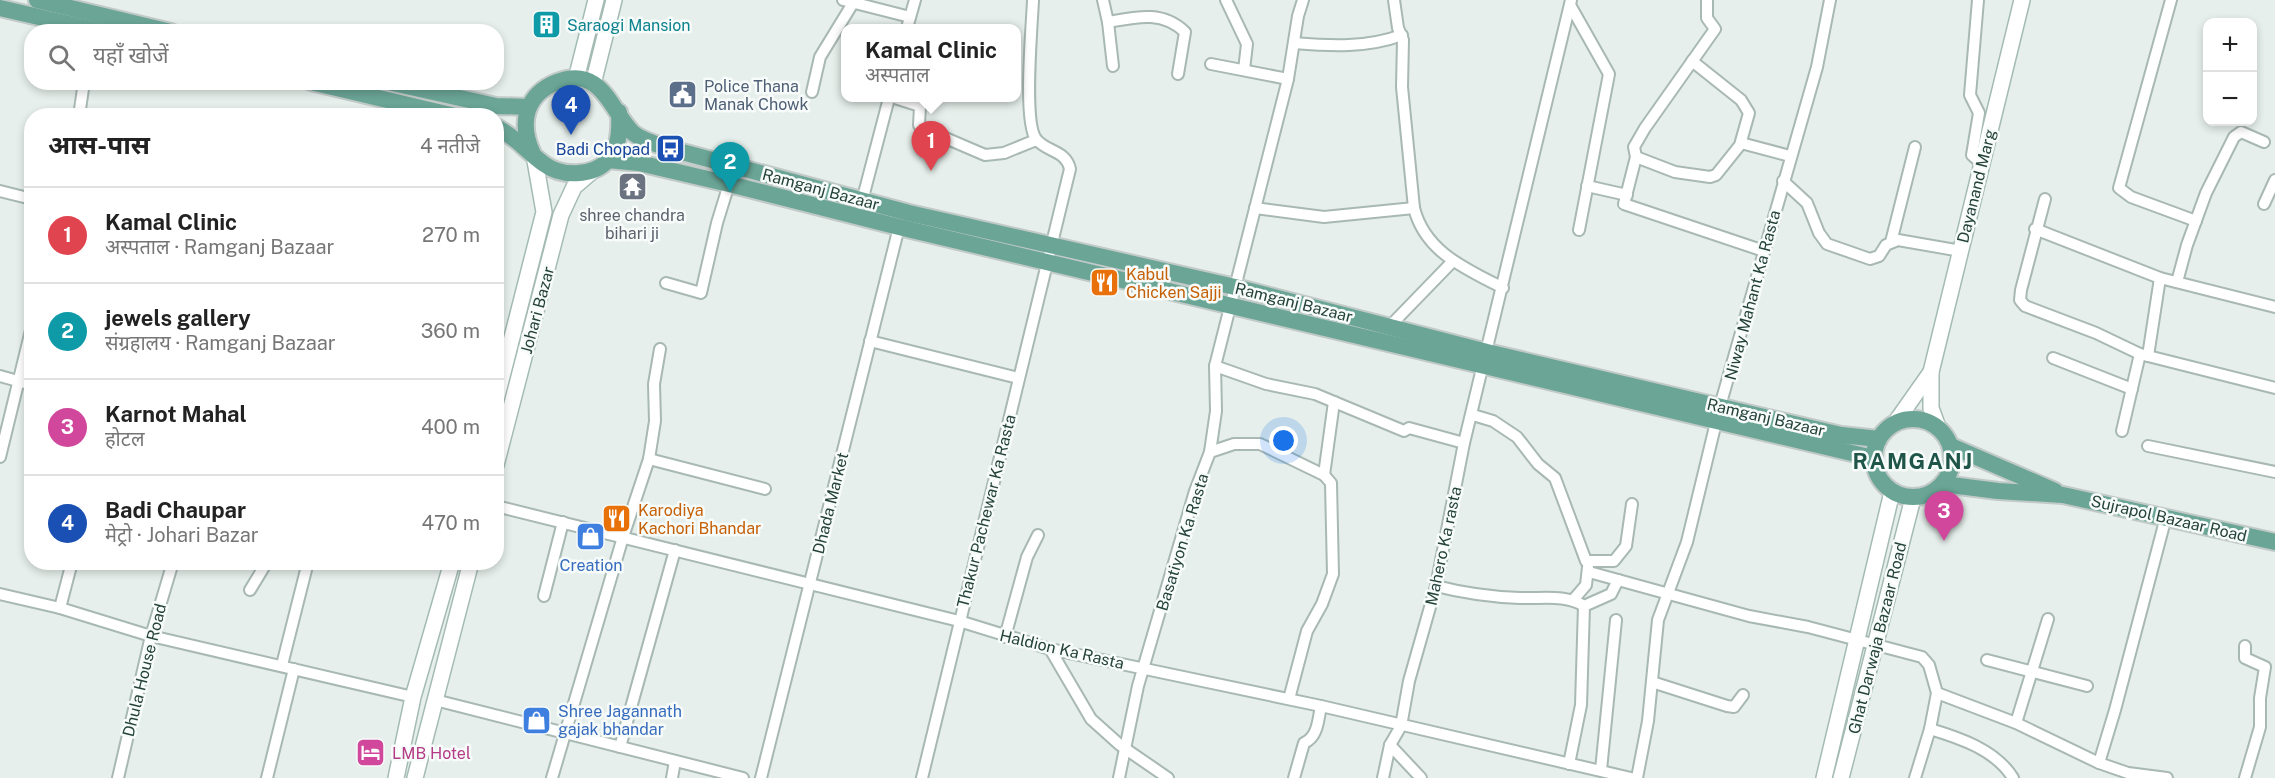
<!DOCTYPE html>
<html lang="hi">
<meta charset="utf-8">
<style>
body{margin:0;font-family:"Public Sans","Noto Sans Devanagari",sans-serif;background:#f2f2f2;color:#222}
.controls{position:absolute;right:18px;top:18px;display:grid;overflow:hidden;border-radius:12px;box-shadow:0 3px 9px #0003}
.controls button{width:54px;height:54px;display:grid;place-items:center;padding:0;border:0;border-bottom:2px solid #e0e0e0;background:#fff;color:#222;font:30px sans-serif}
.you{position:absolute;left:1284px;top:441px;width:21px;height:21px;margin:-15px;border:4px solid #fff;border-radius:50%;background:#1a73e8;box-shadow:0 0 0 9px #1a73e833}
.badge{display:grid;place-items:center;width:39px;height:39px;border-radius:50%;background:#0b8043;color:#fff;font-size:20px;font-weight:700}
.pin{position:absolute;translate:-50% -50px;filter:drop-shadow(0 2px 3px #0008)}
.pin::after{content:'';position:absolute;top:32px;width:21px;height:18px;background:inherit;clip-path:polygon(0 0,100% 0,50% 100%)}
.popup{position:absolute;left:841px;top:24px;width:180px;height:78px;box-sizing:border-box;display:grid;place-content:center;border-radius:12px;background:#fff;filter:drop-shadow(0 2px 4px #0005);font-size:20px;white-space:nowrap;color:#767676}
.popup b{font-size:22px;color:#222}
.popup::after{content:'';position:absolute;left:50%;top:100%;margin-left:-12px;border:12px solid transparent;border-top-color:#fff}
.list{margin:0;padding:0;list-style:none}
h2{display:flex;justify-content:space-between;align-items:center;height:78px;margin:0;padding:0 24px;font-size:26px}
h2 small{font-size:20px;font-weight:400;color:#767676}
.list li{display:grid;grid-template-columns:39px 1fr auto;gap:18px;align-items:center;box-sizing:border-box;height:96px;padding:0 24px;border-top:2px solid #e0e0e0}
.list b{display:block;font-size:22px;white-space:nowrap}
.list p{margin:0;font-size:20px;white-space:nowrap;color:#767676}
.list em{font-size:20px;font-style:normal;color:#767676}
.icon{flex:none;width:33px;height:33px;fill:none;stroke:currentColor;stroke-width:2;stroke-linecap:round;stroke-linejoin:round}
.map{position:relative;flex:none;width:2275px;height:778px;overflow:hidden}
.search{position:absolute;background:#fff;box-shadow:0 3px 9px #0003;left:24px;top:24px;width:480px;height:66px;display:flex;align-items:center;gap:15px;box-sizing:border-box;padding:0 21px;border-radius:24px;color:#767676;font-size:22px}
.panel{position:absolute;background:#fff;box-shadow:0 3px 9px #0003;left:24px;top:108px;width:480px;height:462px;border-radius:24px}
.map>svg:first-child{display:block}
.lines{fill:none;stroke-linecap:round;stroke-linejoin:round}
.street-casing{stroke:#a8b8b2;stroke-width:14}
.secondary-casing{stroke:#a4bbb3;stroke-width:18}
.primary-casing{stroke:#c2cac8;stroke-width:20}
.street{stroke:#fff;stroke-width:10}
.secondary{stroke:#fff;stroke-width:15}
.primary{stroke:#6aa596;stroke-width:16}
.labels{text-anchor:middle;stroke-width:5;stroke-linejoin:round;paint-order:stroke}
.culture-label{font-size:16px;fill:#0d838f;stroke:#f7fbf9;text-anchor:start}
.service-label{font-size:16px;fill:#4e5e75;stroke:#f7fbf9;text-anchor:start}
.transit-label{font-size:16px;fill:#164399;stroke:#f7fbf9;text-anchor:end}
.street-label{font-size:16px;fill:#24423a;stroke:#f7fbf9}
.worship-label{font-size:16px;fill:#5b616d;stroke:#f7fbf9}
.food-label{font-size:16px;fill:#c56008;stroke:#f7fbf9;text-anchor:start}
.shop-label{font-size:16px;fill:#366cbe;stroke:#f7fbf9}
.hotel-label{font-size:16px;fill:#b23c85;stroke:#f7fbf9;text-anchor:start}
.district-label{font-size:22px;font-weight:bold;letter-spacing:1.5px;fill:#1f5548;stroke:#f7fbf9}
</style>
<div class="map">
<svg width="2275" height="778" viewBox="0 0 2275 778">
<rect width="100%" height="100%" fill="#e6efeb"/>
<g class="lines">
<defs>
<g id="street">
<path d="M843,0L910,17"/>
<path d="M1103,0L1108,22L1113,66"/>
<path d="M1226,0L1247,44L1244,70"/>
<path d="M1394,0L1398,28L1403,40L1402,87L1414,208C1425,252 1466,269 1503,288"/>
<path d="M1707,0V18L1715,29L1645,128L1634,147L1636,157L1624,204L1764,251"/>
<path d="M1978,0L1970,95L1979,113L1972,155L1982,164"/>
<path d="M2171,0L2119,188L2131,197L2196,221"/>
<path d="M1570,5L1609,74L1579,230"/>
<path d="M1108,22C1136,17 1162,10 1185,32L1178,74"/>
<path d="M907,28L915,0"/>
<path d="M1294,43C1331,46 1367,48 1402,35"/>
<path d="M1211,64L1288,79"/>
<path d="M812,92L820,57L853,3"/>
<path d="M895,98L920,106L919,125L922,128L985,155L1004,153L1036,140"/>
<path d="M79,116L84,82"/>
<path d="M285,116H299"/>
<path d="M1741,143L1790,156"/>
<path d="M1636,157L1675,172L1710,177L1716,175L1740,145L1749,113L1741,100L1692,61"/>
<path d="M1783,181L1807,203L1819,233L1827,244L1870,259L1879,256L1886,245L1898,240L1961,251"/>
<path d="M1587,186L1627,195"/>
<path d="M0,191L32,199"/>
<path d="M2045,199L2021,290L2020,300L2025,306L2096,333L2140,354L2275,388"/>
<path d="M2264,204L2275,180"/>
<path d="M861,205L889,98"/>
<path d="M1255,208L1324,217L1414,208"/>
<path d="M2035,229L2160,278L2275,307"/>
<path d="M1891,242L1915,147"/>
<path d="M2177,282L2187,245L2206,193L2234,137L2241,132L2264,142"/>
<path d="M666,283L701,293L717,223L729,184"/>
<path d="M1389,327L1453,261"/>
<path d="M870,341L1018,378"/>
<path d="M2148,356L2160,278"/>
<path d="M2053,358L2132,389"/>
<path d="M1215,366L1266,384L1315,394L1404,431L1409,428L1464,443"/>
<path d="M0,376L32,385"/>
<path d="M1473,415L1493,421L1517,437L1538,464L1555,478L1586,561H1614L1626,546L1632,504"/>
<path d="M2122,431L2140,354"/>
<path d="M2148,446L2275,472"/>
<path d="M1210,452L1234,444H1260L1324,475L1331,483L1333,574L1322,604L1307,631L1289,699"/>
<path d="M0,457L32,326"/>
<path d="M649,459L765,489"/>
<path d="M1324,475L1334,402"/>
<path d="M496,506L959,621L1050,649L1321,706L1631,778"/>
<path d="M2166,517L2115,710L2099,763L2128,773L2167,778"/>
<path d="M1589,572L1749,616L1808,627L1922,657L1929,665L1937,693"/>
<path d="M1436,586C1463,593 1492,597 1520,598C1541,599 1566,594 1584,606L1581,705L1569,764"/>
<path d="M250,590L267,562"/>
<path d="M0,594L60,608L151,636L413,697"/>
<path d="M544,596L563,522"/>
<path d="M1574,599L1586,585L1588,567"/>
<path d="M1584,606L1611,594L1618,580"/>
<path d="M60,608L72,562"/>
<path d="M1005,637L1027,557L1038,535"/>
<path d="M1050,649L1091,719L1120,745L1168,778"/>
<path d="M1987,660L2087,686"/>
<path d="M282,665L308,562"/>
<path d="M1652,682L1727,706L1734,707L1743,695"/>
<path d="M435,700L743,778"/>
<path d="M2016,723L2048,619"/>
<path d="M1930,729C1960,738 1996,750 2013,778"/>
<path d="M1390,745L1421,778"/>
<path d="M620,747L675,550"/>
<path d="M1601,770L1616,620"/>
<path d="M118,778L151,636L173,562"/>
<path d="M267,778L294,669"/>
<path d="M552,778L623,537L649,459L655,421L654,384L660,349"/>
<path d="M672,778L675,761"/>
<path d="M761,778L899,227"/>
<path d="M922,778L1070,169C1066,150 1046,152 1036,139C1023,122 1032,26 1033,0"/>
<path d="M1119,778L1138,686L1195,491L1210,452L1216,411L1215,366L1288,79L1298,16L1303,0"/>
<path d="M1294,778L1304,743C1318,737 1318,720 1321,706"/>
<path d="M1383,778L1390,745L1401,726L1409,681L1436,586L1464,443L1571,0"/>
<path d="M1637,778L1648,721L1658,620L1687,542L1720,406L1817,67L1830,0"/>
<path d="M1915,778L1930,729L1937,693L2016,723L2099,763"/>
<path d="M2245,778L2260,727V698L2265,667L2245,658V646"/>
</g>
<g id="secondary">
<path d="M576,79L596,0"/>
<path d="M593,84L614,0"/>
<path d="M496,400L544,212L534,155"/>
<path d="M1895,423L1931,372"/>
<path d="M1938,427L1931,408V372L2022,0"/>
<path d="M496,465L561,215L574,187L595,169"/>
<path d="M396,778L413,697L452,562"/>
<path d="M415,778L471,562"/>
<path d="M1824,778L1892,492"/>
<path d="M1841,778L1913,498"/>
</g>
<g id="primary">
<path d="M37,0L171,32"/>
<path d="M0,8L104,32"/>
<path d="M311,82L455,116"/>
<path d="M388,82L496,106L529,107"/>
<path d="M496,127C515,136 527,152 544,164C561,177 593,177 608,160C620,148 620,127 619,112"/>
<path d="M533,154C526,139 523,125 528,110C533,96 544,87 557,82C602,65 610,110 633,133C643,141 659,145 671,149L909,213L1235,287L1487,352L1841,435L1879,439"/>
<path d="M608,160L639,163L729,184L899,227L1873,458"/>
<circle cx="1913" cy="458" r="39"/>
<path d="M1951,446L2055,491"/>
<path d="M1943,484L1998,491L2063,495L2275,542"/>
</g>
</defs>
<use href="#street" class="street-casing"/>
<use href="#secondary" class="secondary-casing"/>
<use href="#primary" class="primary-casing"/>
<use href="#street" class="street"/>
<use href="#secondary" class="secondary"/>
<use href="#primary" class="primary"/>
</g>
<defs>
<symbol id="building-square" viewBox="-11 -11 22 22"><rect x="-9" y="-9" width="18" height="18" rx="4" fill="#0f9aa8" stroke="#f7fbf9"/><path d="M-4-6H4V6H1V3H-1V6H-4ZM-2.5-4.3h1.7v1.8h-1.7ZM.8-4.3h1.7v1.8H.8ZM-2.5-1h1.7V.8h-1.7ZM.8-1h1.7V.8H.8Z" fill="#fff"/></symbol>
<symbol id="civic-square" viewBox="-11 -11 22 22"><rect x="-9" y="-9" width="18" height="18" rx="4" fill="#5c6f8a" stroke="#f7fbf9"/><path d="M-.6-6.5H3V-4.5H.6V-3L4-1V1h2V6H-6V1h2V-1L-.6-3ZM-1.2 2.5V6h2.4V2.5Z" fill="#fff"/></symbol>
<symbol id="bus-square" viewBox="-11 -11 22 22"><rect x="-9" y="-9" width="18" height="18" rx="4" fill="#1a4fb4" stroke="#f7fbf9"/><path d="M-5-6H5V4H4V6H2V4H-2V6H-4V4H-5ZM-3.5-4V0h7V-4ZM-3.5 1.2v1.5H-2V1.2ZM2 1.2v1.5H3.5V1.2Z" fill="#fff"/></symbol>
<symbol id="temple-square" viewBox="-11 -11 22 22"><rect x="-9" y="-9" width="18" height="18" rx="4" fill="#6b7280" stroke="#f7fbf9"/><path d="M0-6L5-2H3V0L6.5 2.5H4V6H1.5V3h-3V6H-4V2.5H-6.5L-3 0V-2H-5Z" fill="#fff"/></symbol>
<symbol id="restaurant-square" viewBox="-11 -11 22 22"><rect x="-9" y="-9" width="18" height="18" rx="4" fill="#e8710a" stroke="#f7fbf9"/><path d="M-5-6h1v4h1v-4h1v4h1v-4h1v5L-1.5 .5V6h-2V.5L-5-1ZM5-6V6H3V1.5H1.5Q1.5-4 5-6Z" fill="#fff"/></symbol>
<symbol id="shop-square" viewBox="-11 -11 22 22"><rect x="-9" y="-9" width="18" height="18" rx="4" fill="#3f7fe0" stroke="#f7fbf9"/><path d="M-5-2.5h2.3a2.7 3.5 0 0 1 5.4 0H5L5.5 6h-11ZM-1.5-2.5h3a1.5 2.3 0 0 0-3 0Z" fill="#fff"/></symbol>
<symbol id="hotel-square" viewBox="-11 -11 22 22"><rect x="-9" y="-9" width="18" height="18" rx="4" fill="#d1479c" stroke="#f7fbf9"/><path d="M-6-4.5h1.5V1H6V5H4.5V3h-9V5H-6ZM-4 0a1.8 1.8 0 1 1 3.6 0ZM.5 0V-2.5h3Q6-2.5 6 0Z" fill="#fff"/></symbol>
</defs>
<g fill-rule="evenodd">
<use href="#building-square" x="530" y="8" width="33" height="33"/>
<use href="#civic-square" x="666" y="78" width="33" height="33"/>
<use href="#bus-square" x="654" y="132" width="33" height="33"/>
<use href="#temple-square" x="616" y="170" width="33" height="33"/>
<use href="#restaurant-square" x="1088" y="266" width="33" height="33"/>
<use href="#restaurant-square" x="600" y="502" width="33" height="33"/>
<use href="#shop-square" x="574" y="520" width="33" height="33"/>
<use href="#shop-square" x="520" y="704" width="33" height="33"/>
<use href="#hotel-square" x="354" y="736" width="33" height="33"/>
</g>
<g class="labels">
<g class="culture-label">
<text x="567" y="31">Saraogi Mansion</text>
</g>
<g class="service-label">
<text x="704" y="92">Police Thana<tspan x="704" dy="18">Manak Chowk</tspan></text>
</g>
<g class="transit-label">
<text x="650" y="155">Badi Chopad</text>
</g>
<g class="street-label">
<text transform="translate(1976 186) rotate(-76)" y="6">Dayanand Marg</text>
<text transform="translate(821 189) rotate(15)" y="6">Ramganj Bazaar</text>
<text transform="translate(1752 295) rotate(-75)" y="6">Niway Mahant Ka Rasta</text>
<text transform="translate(1294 302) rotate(14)" y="6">Ramganj Bazaar</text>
<text transform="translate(537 310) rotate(-75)" y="6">Johari Bazar</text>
<text transform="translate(1766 417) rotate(13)" y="6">Ramganj Bazaar</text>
<text transform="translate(830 503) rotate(-76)" y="6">Dhada Market</text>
<text transform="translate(986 511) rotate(-76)" y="6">Thakur Pachewar Ka Rasta</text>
<text transform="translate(2169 518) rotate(13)" y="6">Sujrapol Bazaar Road</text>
<text transform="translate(1182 542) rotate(-73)" y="6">Basatiyon Ka Rasta</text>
<text transform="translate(1443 546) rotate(-78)" y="6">Mahero Ka rasta</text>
<text transform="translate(1877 638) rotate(-76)" y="6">Ghat Darwaja Bazaar Road</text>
<text transform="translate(1062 649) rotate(13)" y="6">Haldion Ka Rasta</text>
<text transform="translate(144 670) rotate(-76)" y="6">Dhula House Road</text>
</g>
<g class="worship-label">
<text x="632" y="221">shree chandra<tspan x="632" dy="18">bihari ji</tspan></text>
</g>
<g class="food-label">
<text x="1126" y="280">Kabul<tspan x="1126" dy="18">Chicken Sajji</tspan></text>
<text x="638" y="516">Karodiya<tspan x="638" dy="18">Kachori Bhandar</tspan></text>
</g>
<g class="shop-label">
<text x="591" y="571">Creation</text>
<text x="558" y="717" text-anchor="start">Shree Jagannath<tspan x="558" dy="18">gajak bhandar</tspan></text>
</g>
<g class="hotel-label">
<text x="392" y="759">LMB Hotel</text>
</g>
<g class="district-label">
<text x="1913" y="469">RAMGANJ</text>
</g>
</g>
</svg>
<div class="controls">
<button>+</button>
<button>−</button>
</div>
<div class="you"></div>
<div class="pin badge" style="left:931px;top:171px;background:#e0444e">1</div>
<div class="popup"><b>Kamal Clinic</b>अस्पताल</div>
<div class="pin badge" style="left:730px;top:192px;background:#0f9aa8">2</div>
<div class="pin badge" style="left:1944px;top:541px;background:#d1479c">3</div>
<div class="pin badge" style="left:571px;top:135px;background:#1a4fb4">4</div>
<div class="search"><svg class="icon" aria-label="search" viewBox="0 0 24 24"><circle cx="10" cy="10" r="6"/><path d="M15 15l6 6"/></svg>यहाँ खोजें</div>
<section class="panel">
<h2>आस-पास<small>4 नतीजे</small></h2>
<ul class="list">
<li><span class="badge" style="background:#e0444e">1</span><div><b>Kamal Clinic</b><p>अस्पताल · Ramganj Bazaar</p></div><em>270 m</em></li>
<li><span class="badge" style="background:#0f9aa8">2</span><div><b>jewels gallery</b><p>संग्रहालय · Ramganj Bazaar</p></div><em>360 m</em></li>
<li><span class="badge" style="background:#d1479c">3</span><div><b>Karnot Mahal</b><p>होटल</p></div><em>400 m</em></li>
<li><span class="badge" style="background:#1a4fb4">4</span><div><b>Badi Chaupar</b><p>मेट्रो · Johari Bazar</p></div><em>470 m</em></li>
</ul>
</section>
</div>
